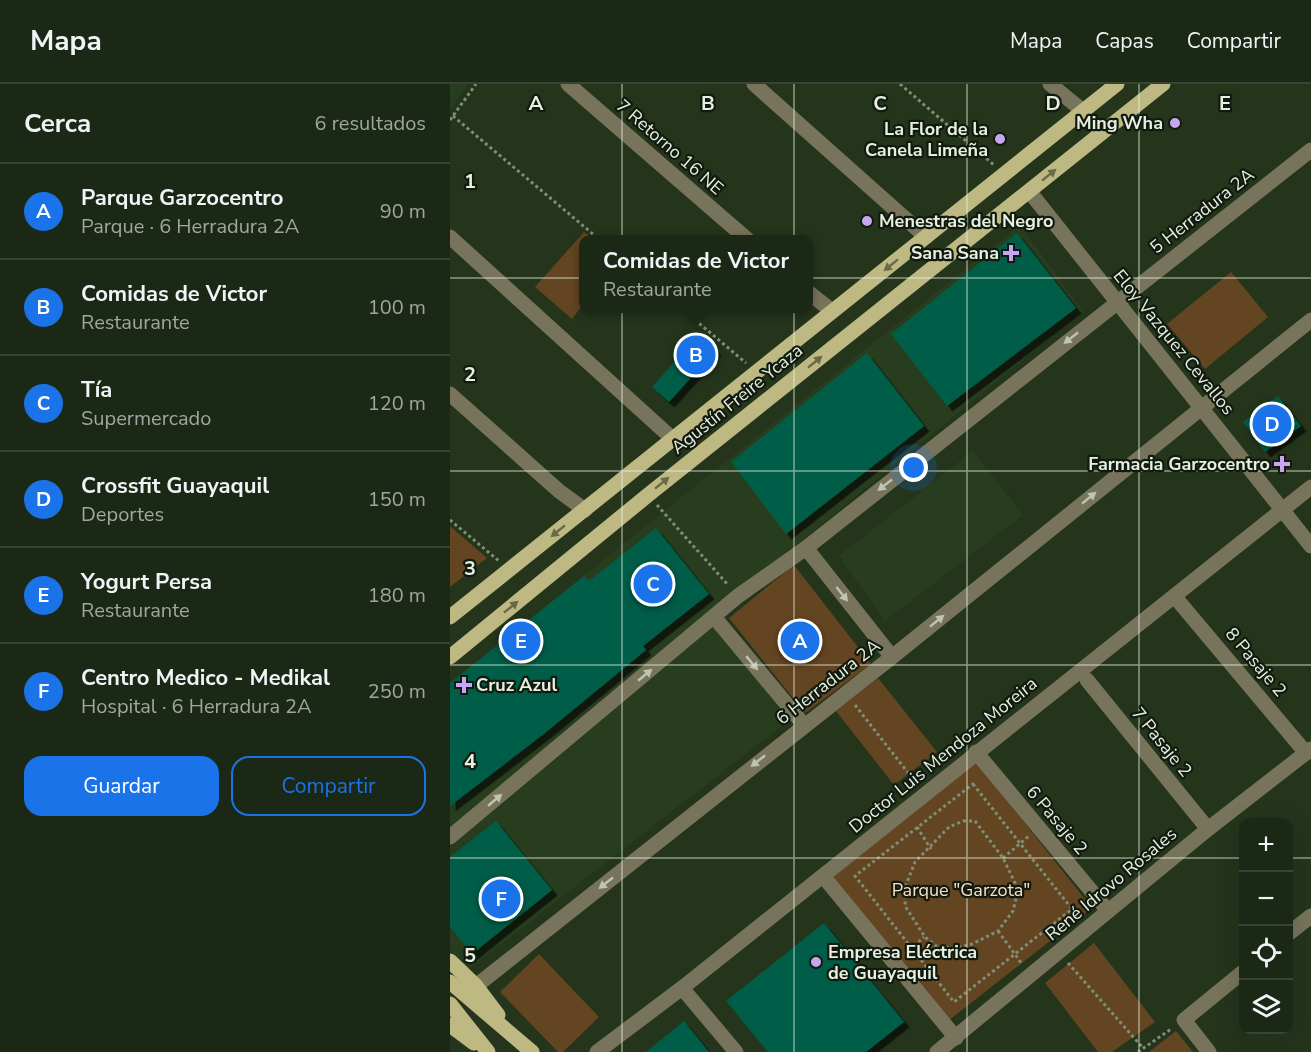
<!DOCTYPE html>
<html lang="es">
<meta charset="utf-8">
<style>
body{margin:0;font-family:"Nunito Sans",sans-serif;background:#24301e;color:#f1f3f6}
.controls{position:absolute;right:18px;bottom:18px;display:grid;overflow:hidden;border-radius:12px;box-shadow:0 6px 24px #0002}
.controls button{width:54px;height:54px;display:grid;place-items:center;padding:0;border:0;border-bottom:2px solid #394434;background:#1b2815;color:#f1f3f6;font:30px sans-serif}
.you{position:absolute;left:464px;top:384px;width:21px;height:21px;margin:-15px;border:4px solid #fff;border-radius:50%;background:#1a73e8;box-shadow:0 0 0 9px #1a73e833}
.badge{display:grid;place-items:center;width:39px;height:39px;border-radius:50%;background:#1a73e8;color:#fff;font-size:20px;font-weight:700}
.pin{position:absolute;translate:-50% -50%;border:3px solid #fff;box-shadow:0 2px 6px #0006}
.popup{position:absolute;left:129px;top:151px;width:234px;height:78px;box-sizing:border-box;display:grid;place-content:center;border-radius:12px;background:#1b2815;filter:drop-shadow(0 2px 4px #0005);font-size:20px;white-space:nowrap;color:#a0a6a0}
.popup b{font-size:22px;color:#f1f3f6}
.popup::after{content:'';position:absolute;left:50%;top:100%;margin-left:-12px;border:12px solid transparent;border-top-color:#1b2815}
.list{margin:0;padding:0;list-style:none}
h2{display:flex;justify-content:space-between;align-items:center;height:78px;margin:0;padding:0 24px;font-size:26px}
h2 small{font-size:20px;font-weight:400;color:#a0a6a0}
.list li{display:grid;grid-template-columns:39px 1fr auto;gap:18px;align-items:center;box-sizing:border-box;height:96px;padding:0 24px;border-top:2px solid #394434}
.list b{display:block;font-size:22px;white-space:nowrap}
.list p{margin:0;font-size:20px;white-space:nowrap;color:#a0a6a0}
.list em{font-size:20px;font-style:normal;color:#a0a6a0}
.actions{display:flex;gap:12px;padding:18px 24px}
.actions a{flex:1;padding:14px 0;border:2px solid #1a73e8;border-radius:18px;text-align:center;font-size:21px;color:#1a73e8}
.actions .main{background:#1a73e8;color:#fff}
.icon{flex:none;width:33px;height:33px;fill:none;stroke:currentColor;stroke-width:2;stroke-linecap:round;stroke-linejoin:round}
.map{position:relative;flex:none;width:861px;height:968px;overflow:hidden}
header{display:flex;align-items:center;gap:36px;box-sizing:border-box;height:84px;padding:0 30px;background:#1b2815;border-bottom:2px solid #394434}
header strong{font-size:28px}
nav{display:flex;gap:33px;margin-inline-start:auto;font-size:21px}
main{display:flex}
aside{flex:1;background:#1b2815}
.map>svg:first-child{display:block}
.built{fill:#283d1e}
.green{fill:#634521}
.building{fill:#015d47;filter:url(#shadow)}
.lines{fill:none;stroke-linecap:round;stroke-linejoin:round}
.path{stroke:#7f8e79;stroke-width:3;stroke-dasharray:3 3;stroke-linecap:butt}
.minor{stroke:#77745b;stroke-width:15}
.major{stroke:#beb983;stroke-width:15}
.oneway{fill:#686a49}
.oneway2{fill:#bec5b1}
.grid{fill:none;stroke:#e5f0e0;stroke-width:1.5;stroke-opacity:0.55}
.poi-dot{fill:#c6a6f0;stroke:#121a0f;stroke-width:2}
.labels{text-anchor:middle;stroke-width:4.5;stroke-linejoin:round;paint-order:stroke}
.poi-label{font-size:18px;font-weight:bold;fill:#e5f0e0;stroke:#121a0f;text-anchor:end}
.street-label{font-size:18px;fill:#e5f0e0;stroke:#121a0f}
.park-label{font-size:18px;fill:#f9e0c4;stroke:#121a0f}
.grid-label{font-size:20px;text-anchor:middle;font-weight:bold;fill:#e5f0e0;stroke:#121a0f;stroke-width:4.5;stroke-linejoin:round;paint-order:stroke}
</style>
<header>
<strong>Mapa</strong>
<nav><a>Mapa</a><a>Capas</a><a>Compartir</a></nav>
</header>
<main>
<aside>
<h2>Cerca<small>6 resultados</small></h2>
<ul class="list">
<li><span class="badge">A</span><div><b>Parque Garzocentro</b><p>Parque · 6 Herradura 2A</p></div><em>90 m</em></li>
<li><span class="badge">B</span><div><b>Comidas de Victor</b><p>Restaurante</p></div><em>100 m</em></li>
<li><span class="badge">C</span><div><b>Tía</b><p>Supermercado</p></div><em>120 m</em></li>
<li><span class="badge">D</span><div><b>Crossfit Guayaquil</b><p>Deportes</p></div><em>150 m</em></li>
<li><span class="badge">E</span><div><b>Yogurt Persa</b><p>Restaurante</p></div><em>180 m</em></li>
<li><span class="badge">F</span><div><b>Centro Medico - Medikal</b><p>Hospital · 6 Herradura 2A</p></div><em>250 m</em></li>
</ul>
<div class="actions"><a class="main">Guardar</a><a>Compartir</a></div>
</aside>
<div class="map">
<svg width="861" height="968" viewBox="0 0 861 968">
<defs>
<filter id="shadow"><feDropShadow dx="5.5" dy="5.5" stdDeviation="0" flood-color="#0009"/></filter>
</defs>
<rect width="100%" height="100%" fill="#24351c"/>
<g class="built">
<path d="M0,0H19L0,26Z"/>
<path d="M570,141L633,227L259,532L339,636L19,885L0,866V599Z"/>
<path d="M523,367L573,431L435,537L389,472Z"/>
</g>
<g class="green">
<path d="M134,148L144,155L134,156L133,220L122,235L85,203Z"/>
<path d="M781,188L818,233L755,285L717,240Z"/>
<path d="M0,442L37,474L0,503Z"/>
<path d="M344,481L421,580L355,629L279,534Z"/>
<path d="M428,594L487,668L444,701L386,627Z"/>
<path d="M524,675L642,824L498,937L380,789Z"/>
<path d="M644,859L705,938L662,968H648L595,899Z"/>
<path d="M89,870L149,933L113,968H108L50,908Z"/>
<path d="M726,947L743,968H699Z"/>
</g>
<g class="building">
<path d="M567,149L626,224L497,322L441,250Z"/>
<path d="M249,250L266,266L219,318L202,303Z"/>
<path d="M417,269L474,342L336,450L281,378Z"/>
<path d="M828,312L851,342L815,368L793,338Z"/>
<path d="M206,444L259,510L193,562L196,566L95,649L0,722V599L134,492L139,497Z"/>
<path d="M46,737L102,806L22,870L0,843V773Z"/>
<path d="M374,839L454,938L416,968H318L276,917Z"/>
<path d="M234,937L259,968H196Z"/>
</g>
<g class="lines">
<g class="path">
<path d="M450,0L544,81"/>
<path d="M3,32L150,156"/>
<path d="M0,36L26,0"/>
<path d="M231,224L296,279"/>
<path d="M207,421L278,501"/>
<path d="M0,436L49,477"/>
<path d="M405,621L466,699"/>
<path d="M523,700L622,825L504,918L405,792Z"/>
<path d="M513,737H525L553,774L565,799L567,811L563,827L548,847L522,860L505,864L486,862L475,853L455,822L456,801L465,778L499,743Z"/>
<path d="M467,743L481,765"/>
<path d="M553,774L579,752"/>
<path d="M548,847L572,880"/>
<path d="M455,870L474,853"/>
<path d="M618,879L693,964"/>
<path d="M688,968L721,945"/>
</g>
<g class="minor">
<path d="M118,0L298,156"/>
<path d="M304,0L476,153"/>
<path d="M600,0L633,27"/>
<path d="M579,107L861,462"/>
<path d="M0,153L224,356"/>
<path d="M358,208L382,227"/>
<path d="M0,310L109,407L135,426"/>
<path d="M356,464L442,573"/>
<path d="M725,513L856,669"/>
<path d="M265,534L354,641"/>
<path d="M637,596L758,745"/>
<path d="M526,668L658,827"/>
<path d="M0,753L288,512L356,464L861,66"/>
<path d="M373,792L506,954"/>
<path d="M838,850L861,832"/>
<path d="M26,902L442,573L861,236"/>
<path d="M232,904L286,968"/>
<path d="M147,968L232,904L861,403"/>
<path d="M487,968L758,745L861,665"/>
<path d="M759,968L734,936L794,887"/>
</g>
<g class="major">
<path d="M0,533L667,0"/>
<path d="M0,573L198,411L713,0"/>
<path d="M0,877L26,902L48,931"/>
<path d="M0,898L82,968"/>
<path d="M0,920L38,968"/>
<path d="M0,941L24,959"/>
</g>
</g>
<defs><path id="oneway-solid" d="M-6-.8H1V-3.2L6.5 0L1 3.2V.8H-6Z" transform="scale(1.5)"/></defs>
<g class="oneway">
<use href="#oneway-solid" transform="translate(599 91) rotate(-39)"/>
<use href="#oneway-solid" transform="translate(441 181) rotate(141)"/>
<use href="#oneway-solid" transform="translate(365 278) rotate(-39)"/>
<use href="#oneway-solid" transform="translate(212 399) rotate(-39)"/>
<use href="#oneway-solid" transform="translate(108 447) rotate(141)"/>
<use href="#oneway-solid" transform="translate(61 523) rotate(-39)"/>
</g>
<g class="oneway2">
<use href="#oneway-solid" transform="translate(621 254) rotate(142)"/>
<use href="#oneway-solid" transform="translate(435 401) rotate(142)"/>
<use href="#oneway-solid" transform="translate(639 414) rotate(-39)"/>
<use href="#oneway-solid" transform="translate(392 510) rotate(52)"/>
<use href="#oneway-solid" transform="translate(487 537) rotate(-39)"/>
<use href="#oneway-solid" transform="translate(302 579) rotate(50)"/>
<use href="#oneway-solid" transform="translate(195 591) rotate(-40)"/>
<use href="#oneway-solid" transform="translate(308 677) rotate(142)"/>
<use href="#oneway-solid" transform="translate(45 716) rotate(-40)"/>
<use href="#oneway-solid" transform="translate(156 799) rotate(142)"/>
</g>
<path class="grid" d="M172,0V968M344,0V968M517,0V968M689,0V968M0,194H861M0,387H861M0,581H861M0,774H794M838,774H861"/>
<g class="poi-dot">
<circle cx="725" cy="39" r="6"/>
<circle cx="550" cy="55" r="6"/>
<circle cx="417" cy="137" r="6"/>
<path d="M558 160h6v6h6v6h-6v6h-6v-6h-6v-6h6z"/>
<path d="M829 371h6v6h6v6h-6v6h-6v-6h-6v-6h6z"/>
<path d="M11 592h6v6h6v6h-6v6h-6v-6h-6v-6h6z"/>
<circle cx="366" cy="878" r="6"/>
</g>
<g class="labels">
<g class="poi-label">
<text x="713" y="45">Ming Wha</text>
<text x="538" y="51">La Flor de la<tspan x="538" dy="21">Canela Limeña</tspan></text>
<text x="429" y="143" text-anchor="start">Menestras del Negro</text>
<text x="549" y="175">Sana Sana</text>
<text x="820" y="386">Farmacia Garzocentro</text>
<text x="26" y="607" text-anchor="start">Cruz Azul</text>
<text x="378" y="874" text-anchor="start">Empresa Eléctrica<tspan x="378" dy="21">de Guayaquil</tspan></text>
</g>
<g class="street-label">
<text transform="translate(220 63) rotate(41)" y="6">7 Retorno 16 NE</text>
<text transform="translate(752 127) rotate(-38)" y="6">5 Herradura 2A</text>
<text transform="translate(724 258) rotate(51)" y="6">Eloy Vazquez Cevallos</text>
<text transform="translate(287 315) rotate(-39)" y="6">Agustín Freire Ycaza</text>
<text transform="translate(806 578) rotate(50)" y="6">8 Pasaje 2</text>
<text transform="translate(378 598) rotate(-38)" y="6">6 Herradura 2A</text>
<text transform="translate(712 658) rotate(51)" y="6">7 Pasaje 2</text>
<text transform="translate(493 671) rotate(-39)" y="6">Doctor Luis Mendoza Moreira</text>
<text transform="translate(607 736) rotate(50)" y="6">6 Pasaje 2</text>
<text transform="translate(661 800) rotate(-40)" y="6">René Idrovo Rosales</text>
</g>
<g class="park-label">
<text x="511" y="812">Parque "Garzota"</text>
</g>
</g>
<g class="grid-label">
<text x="86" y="26">A</text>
<text x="258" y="26">B</text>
<text x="430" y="26">C</text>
<text x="603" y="26">D</text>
<text x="775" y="26">E</text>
<text x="20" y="104">1</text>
<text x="20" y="297">2</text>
<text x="20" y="491">3</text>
<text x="20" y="684">4</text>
<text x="20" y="878">5</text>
</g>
</svg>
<div class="controls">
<button>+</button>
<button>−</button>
<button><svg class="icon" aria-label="locate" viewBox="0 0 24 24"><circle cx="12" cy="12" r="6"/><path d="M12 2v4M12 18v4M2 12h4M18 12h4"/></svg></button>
<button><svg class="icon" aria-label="layers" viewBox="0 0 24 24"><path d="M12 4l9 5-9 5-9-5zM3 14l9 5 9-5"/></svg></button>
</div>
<div class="you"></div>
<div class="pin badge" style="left:350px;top:557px">A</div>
<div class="pin badge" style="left:246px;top:271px">B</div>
<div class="popup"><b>Comidas de Victor</b>Restaurante</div>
<div class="pin badge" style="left:203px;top:500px">C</div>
<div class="pin badge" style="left:822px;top:340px">D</div>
<div class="pin badge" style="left:71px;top:557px">E</div>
<div class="pin badge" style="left:51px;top:815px">F</div>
</div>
</main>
